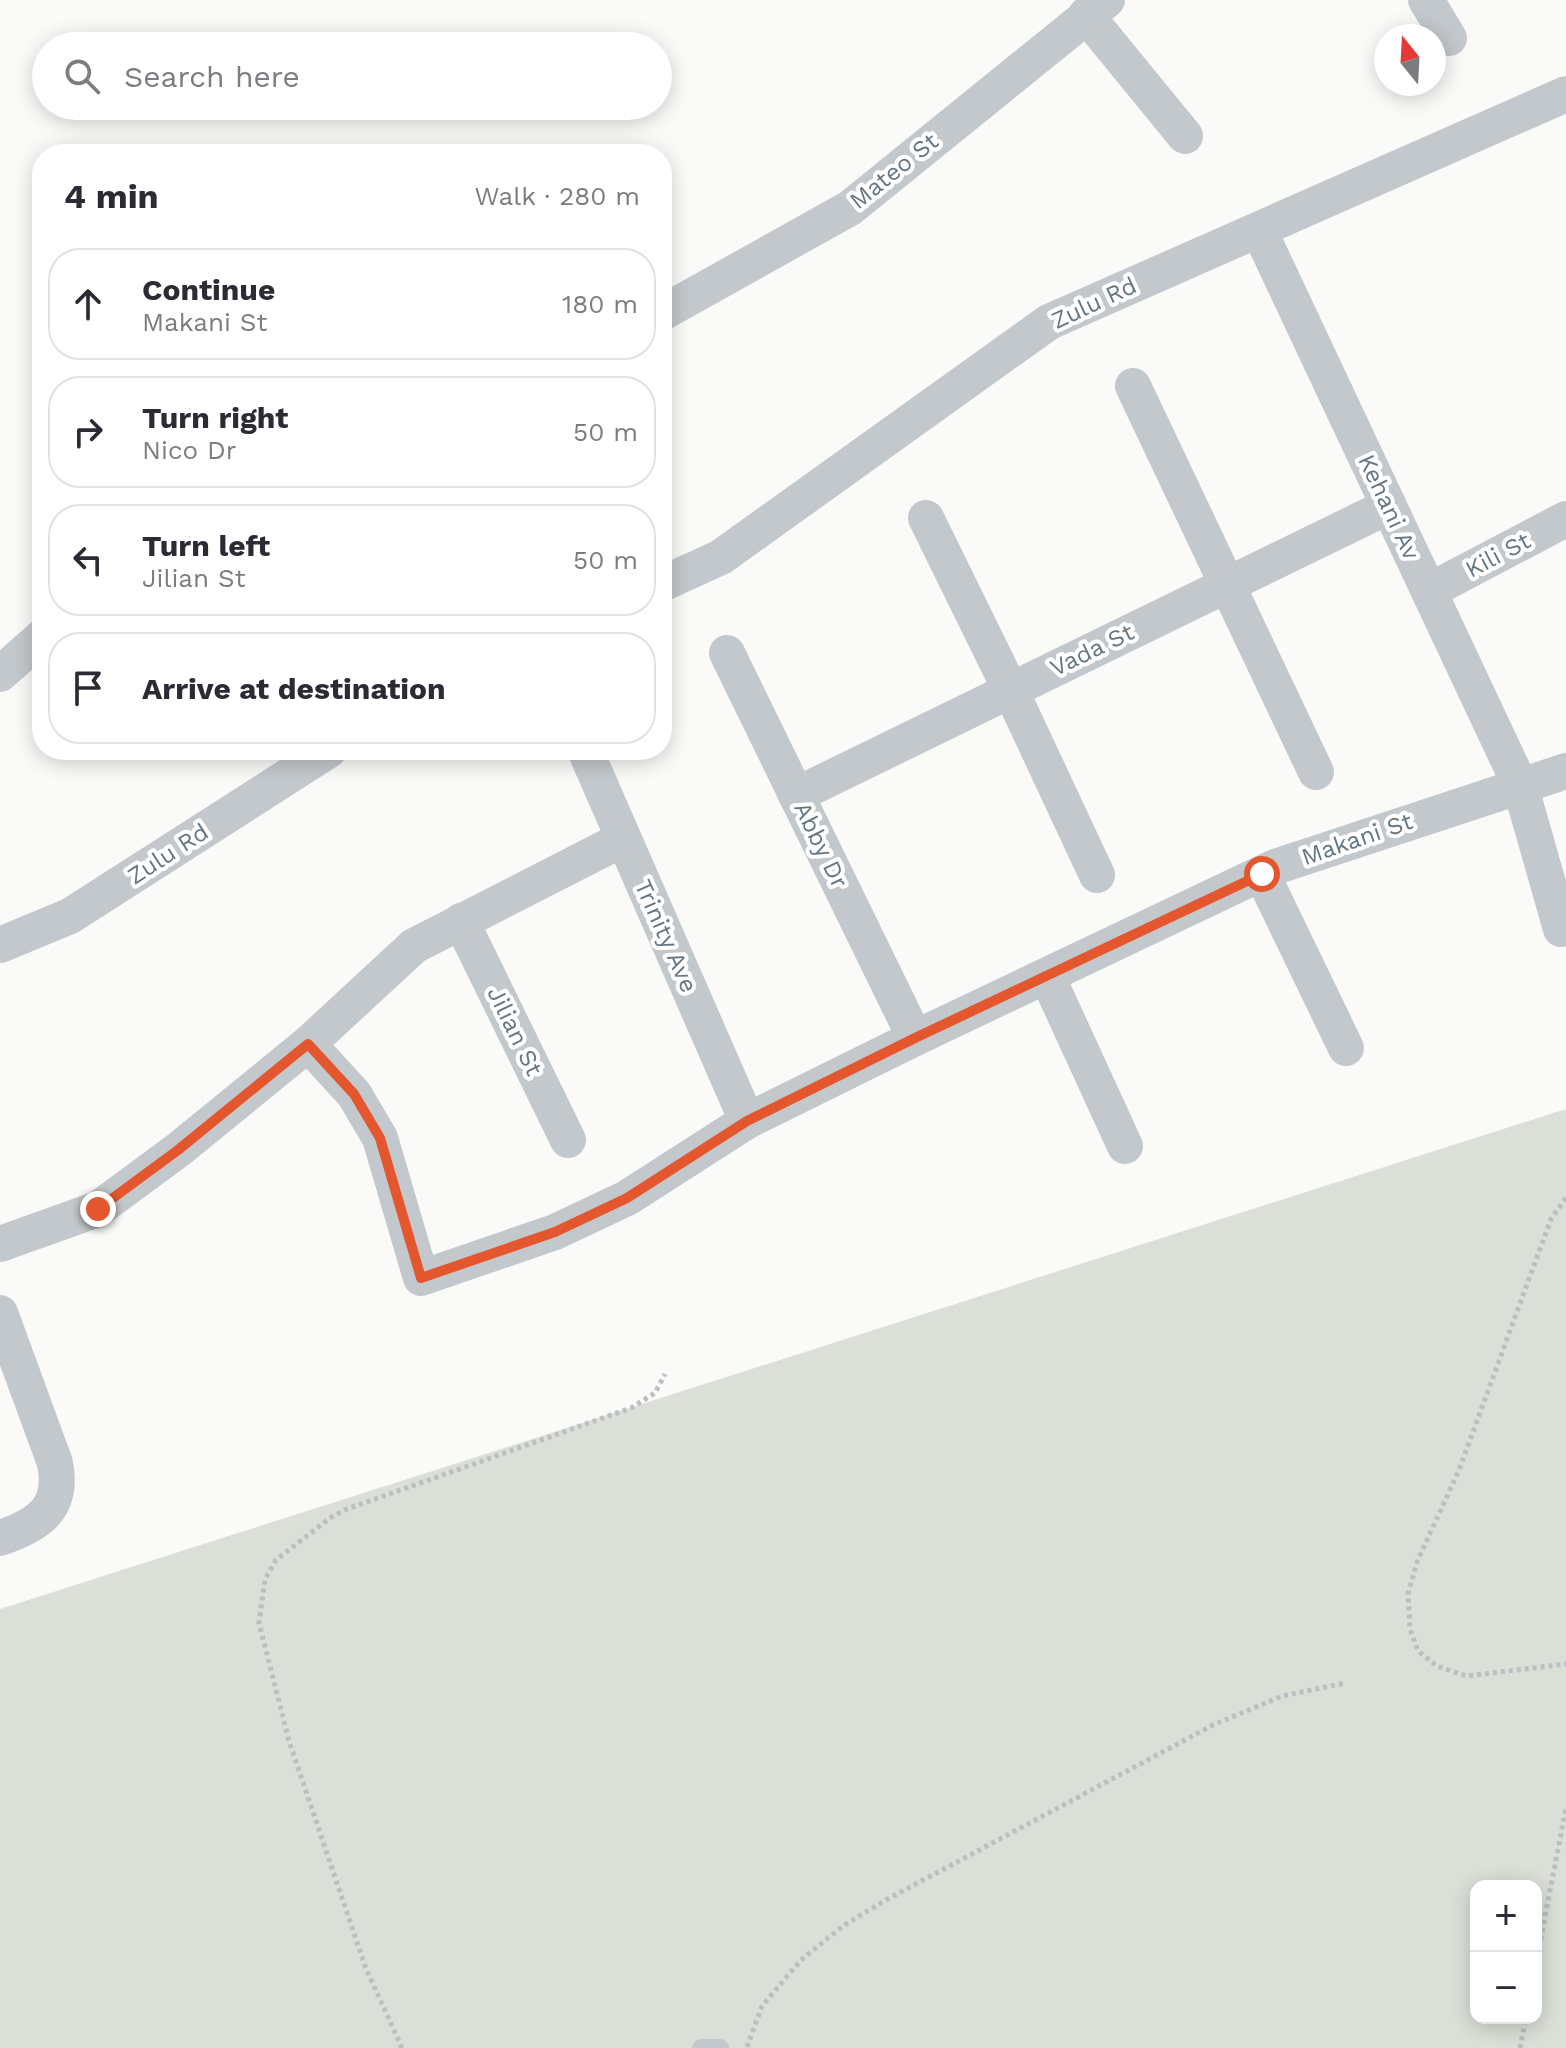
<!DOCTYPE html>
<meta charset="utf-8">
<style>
body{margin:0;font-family:"Work Sans",sans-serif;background:#f7f7f7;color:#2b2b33}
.controls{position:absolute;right:24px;bottom:24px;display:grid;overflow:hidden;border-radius:16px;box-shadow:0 4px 20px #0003}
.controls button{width:72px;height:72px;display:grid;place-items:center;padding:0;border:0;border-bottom:2px solid #e1e1e2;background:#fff;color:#2b2b33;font:40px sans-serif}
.compass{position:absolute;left:1374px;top:24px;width:72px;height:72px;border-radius:50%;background:#fff;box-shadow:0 4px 20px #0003;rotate:342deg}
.stop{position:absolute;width:24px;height:24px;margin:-18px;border:6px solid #e4572e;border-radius:50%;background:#fff}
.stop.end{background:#e4572e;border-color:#fff;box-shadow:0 2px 8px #0008}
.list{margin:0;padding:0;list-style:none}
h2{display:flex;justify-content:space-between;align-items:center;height:104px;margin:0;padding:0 32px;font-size:34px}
h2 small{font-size:26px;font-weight:400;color:#7c7c81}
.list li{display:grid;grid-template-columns:52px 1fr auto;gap:24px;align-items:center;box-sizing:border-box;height:112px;margin:0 16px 16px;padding:0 16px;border:2px solid #e1e1e2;border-radius:32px}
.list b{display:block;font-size:30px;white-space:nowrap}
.list p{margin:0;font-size:26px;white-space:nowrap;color:#7c7c81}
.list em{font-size:26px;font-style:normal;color:#7c7c81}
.icon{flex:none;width:44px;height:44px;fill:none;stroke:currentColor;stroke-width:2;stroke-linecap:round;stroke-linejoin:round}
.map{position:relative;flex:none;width:1566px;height:2048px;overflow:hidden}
.search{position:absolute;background:#fff;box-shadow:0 4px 20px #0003;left:32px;top:32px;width:640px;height:88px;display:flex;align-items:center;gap:20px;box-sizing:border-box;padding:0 28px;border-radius:44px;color:#7c7c81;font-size:30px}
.panel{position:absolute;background:#fff;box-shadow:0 4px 20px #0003;left:32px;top:144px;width:640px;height:616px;border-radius:32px}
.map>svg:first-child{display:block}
.green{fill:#dadfd7;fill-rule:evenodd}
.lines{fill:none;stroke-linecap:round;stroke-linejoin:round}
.path{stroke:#bbbfc2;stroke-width:5;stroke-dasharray:4 4;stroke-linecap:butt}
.lane{stroke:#c3c8cc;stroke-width:18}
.street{stroke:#c3c8cc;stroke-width:36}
.route{stroke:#e4572e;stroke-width:10}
.labels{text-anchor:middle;stroke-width:8;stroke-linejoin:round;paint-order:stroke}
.street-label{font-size:24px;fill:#657683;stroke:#fff}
</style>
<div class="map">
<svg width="1566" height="2048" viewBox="0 0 1566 2048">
<rect width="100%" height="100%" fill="#fafaf8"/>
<path class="green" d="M1566,1109V2048H0V1609ZM1476,1886H1536V2018H1476Z"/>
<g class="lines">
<g class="path">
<path d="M1566,1198L1551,1219L1459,1470L1417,1562L1408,1594L1410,1629L1418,1651L1437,1666L1466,1676L1566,1664"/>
<path d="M1536,1963L1566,1808"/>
<path d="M747,2047L762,2006L801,1960L843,1926L884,1901L1213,1725L1282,1696L1345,1683"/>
<path d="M402,2048L365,1966L289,1741L259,1623L265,1579L276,1560L330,1518L347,1509L631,1408L655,1393L665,1374"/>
<path d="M1520,2048L1526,2018"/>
</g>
<path class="lane" d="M701,2048H720"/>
<g class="street">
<path d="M1426,0L1449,38"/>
<path d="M1086,15L1185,136"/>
<path d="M1259,230L1520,785L1561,929"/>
<path d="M662,313L850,208L1107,0"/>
<path d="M1133,386L1316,772"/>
<path d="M926,518L1010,689L1097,875"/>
<path d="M662,584L721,557L1049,322L1566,94"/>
<path d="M1429,591L1566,519"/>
<path d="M727,653L915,1038"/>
<path d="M0,674L42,637"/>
<path d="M585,750L747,1121"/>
<path d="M796,795L1389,506"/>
<path d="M1262,874L1346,1048"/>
<path d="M461,921L568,1140"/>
<path d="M0,945L70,916L329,750"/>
<path d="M1047,976L1125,1146"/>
<path d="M308,1044L354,1094L380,1138L421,1278L555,1232L627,1198L747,1121L915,1038L1275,867L1566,771"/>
<path d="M0,1244L98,1209L178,1150L308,1044L414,946L623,839"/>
<path d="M0,1313L55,1463C64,1508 39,1525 0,1538"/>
</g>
</g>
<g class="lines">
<path class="route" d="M98,1209L178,1150L308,1044L354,1094L380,1138L421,1278L555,1232L627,1198L747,1121L915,1038L1262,874"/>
</g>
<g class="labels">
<g class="street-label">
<text transform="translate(894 171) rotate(-39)" y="8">Mateo St</text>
<text transform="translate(1094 303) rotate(-25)" y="8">Zulu Rd</text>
<text transform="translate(1389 507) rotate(65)" y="8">Kehani Av</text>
<text transform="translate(1498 555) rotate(-28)" y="8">Kili St</text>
<text transform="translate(1092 650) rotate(-26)" y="8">Vada St</text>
<text transform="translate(1357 839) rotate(-19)" y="8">Makani St</text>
<text transform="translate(821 845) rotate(64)" y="8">Abby Dr</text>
<text transform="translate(168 854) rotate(-33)" y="8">Zulu Rd</text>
<text transform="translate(666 936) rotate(66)" y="8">Trinity Ave</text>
<text transform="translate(515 1031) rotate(64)" y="8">Jilian St</text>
</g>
</g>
</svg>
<div class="controls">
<button>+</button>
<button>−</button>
</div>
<svg class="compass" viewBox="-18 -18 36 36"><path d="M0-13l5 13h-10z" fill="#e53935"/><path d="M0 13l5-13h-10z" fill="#7c7c81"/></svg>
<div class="stop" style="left:1262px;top:874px"></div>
<div class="stop end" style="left:98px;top:1209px"></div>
<div class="search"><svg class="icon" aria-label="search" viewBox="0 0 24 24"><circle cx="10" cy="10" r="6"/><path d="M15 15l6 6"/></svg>Search here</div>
<section class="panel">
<h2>4 min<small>Walk · 280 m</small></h2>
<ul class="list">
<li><svg class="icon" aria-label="ahead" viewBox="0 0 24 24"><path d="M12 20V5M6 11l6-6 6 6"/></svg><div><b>Continue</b><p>Makani St</p></div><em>180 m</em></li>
<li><svg class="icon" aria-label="right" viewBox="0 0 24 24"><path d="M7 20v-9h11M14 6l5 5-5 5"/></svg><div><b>Turn right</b><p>Nico Dr</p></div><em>50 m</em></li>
<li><svg class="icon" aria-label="left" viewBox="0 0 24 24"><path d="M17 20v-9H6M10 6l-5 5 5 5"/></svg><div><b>Turn left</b><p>Jilian St</p></div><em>50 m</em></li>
<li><svg class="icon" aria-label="arrive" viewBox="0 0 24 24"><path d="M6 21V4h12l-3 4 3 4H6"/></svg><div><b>Arrive at destination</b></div></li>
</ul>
</section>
</div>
